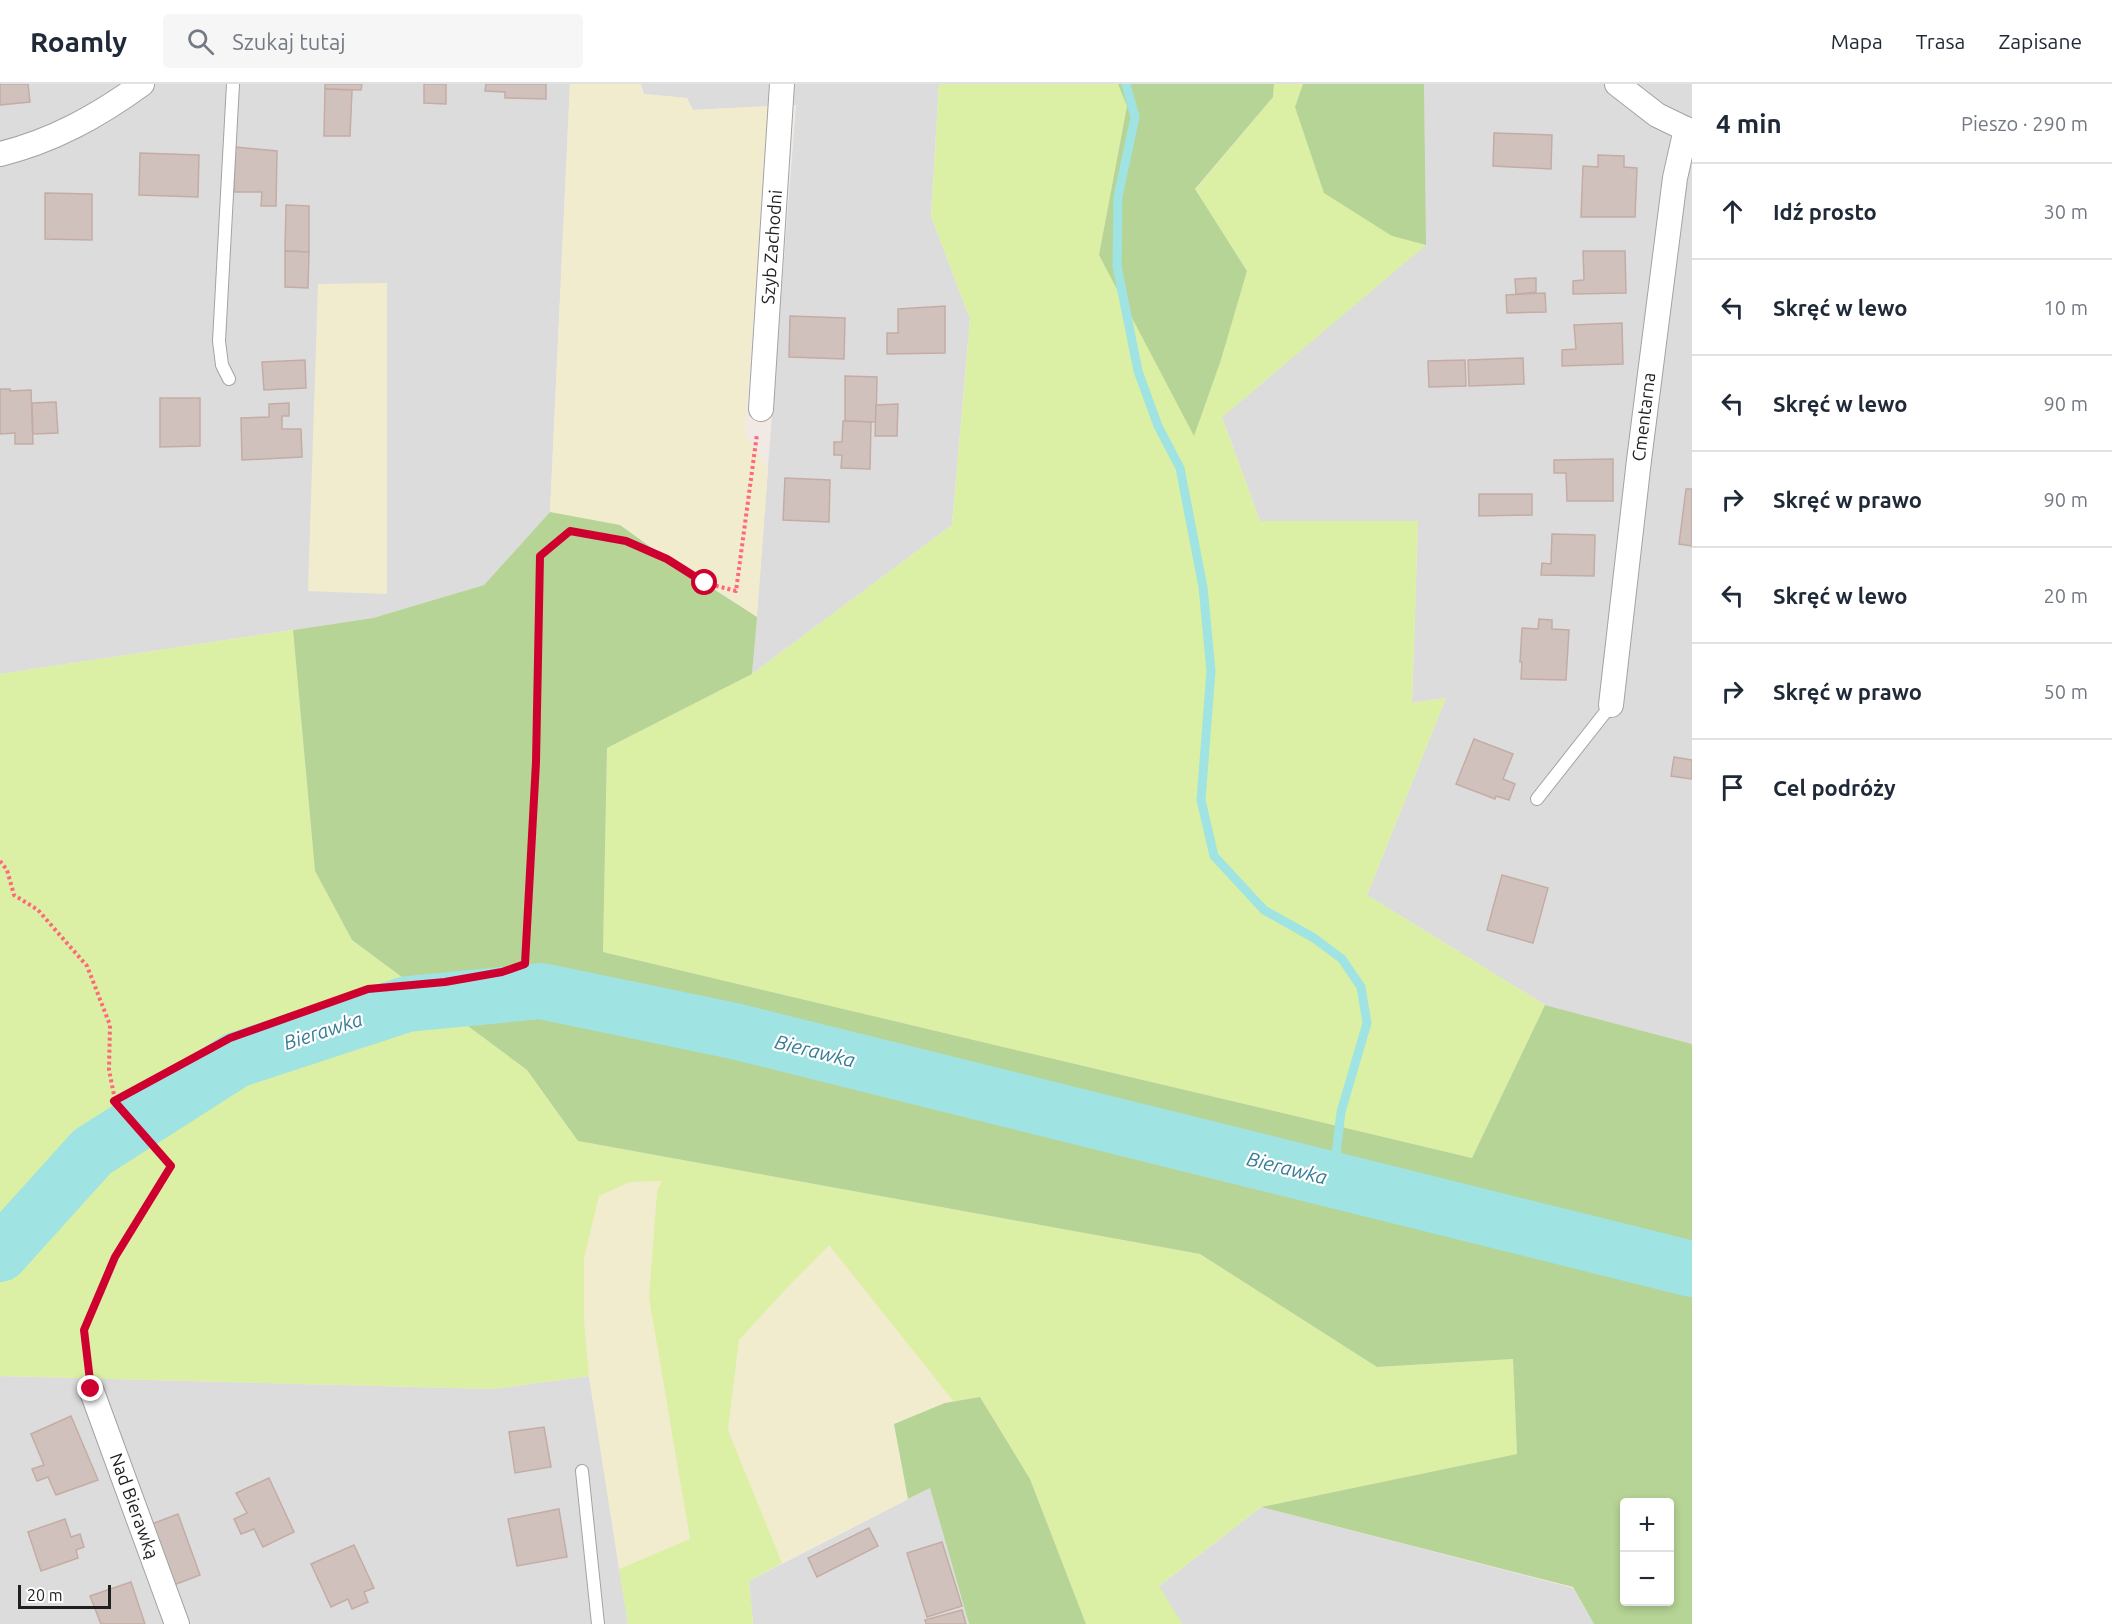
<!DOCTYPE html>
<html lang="pl">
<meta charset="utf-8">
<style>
body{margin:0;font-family:Ubuntu,sans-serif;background:#f6f6f7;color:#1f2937}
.controls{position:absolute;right:18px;bottom:18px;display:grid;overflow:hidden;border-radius:6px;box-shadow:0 3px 9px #0003}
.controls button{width:54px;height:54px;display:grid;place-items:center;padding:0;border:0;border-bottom:2px solid #e0e1e3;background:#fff;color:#1f2937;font:30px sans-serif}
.scale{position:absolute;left:18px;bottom:15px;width:93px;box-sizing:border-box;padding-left:6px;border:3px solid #1f1f1f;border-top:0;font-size:16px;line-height:21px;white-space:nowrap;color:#1f1f1f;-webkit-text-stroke:4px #fff;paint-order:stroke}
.stop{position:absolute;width:18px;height:18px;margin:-14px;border:4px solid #ce002f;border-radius:50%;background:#fff}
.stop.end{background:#ce002f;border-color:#fff;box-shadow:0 2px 6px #0008}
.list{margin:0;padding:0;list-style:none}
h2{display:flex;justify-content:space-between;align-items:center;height:78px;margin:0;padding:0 24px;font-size:26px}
h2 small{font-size:20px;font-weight:400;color:#747a83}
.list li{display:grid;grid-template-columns:39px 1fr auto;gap:18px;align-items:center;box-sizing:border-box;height:96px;padding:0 24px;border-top:2px solid #e0e1e3}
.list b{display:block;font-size:22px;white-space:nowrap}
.list em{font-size:20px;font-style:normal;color:#747a83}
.icon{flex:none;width:33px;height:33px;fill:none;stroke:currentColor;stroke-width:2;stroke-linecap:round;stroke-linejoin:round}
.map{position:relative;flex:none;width:1692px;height:1540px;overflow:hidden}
header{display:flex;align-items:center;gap:36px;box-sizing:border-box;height:84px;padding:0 30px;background:#fff;border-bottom:2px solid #e0e1e3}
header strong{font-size:28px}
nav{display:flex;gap:33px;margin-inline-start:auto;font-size:21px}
.search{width:420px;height:54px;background:#f6f6f7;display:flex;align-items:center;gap:15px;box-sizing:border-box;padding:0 21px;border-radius:6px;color:#747a83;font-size:22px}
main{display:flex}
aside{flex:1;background:#fff}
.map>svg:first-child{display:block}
.residential{fill:#dddcdc}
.farmland{fill:#f1ecce}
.grass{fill:#dbf0a5}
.forest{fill:#b6d495;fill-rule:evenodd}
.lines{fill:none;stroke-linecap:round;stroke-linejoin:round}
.stream{stroke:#a0e3e3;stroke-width:9}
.river{stroke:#a0e3e3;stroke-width:56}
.building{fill:#d1c1bd;stroke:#c4aca5;stroke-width:1.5}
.lane-casing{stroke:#a3a3a3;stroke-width:14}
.street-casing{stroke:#a3a3a3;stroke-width:26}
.path{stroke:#ff677a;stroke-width:4;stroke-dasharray:3 3;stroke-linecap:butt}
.lane{stroke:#fff;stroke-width:12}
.street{stroke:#fff;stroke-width:24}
.route{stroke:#ce002f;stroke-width:8}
.labels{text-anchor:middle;stroke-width:4.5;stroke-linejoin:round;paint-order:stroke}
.street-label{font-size:18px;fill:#1f1f1f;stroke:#fff}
.water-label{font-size:20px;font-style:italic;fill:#377d97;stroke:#fff}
</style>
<header>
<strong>Roamly</strong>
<div class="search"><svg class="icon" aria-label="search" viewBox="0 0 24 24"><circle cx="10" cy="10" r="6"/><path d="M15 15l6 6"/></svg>Szukaj tutaj</div>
<nav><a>Mapa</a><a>Trasa</a><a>Zapisane</a></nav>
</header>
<main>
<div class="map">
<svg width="1692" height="1540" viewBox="0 0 1692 1540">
<rect width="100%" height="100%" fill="#f1eae4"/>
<g class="residential">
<path d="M0,0H570L550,428L484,501L373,534L0,590Z"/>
<path d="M641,0H939L931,132L970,235L952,441L752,590L796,21L692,26L687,14L643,10Z"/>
<path d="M1424,0H1692V960L1545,921L1367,811L1446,614L1412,619L1418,438L1260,437L1222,333L1425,161Z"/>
<path d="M0,1292L493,1305L589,1292L628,1540H0Z"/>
<path d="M930,1404L969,1540H753L749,1497Z"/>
<path d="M1261,1423L1573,1504L1594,1540H1182L1158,1503Z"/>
</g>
<g class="farmland">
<path d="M570,0H641L644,10L687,14L693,26L768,22L745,349L768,386L757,533L620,441L550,428Z"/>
<path d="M387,199V510L308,507L318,200Z"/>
<path d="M662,1097L649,1214L690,1455L619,1485L589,1292L584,1236V1174L599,1112L630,1098Z"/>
<path d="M829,1161L954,1318L945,1319L894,1340L908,1415L782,1479L728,1346L739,1256L787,1204Z"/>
</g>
<g class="grass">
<path d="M939,0H1118L1127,22L1099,171L1194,351L1221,276L1247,187L1195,106L1273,13L1274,0H1303L1295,24L1392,152L1426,161L1222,333L1260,437H1418L1412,619L1446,614L1367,811L1545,921L1472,1074L603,868L607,664L752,590L952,441L970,235L931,132Z"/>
<path d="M293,546L315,787L352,856L527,986L578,1057L1200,1170L1377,1283L1513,1275L1517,1370L1261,1423L1159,1502L1182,1540H1086L1030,1395L980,1313L954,1318L829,1161L787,1204L739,1256L728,1346L782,1479L749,1497L753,1540H628L619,1485L690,1455L649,1214L657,1107L662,1097L630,1098L599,1112L584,1174V1236L589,1292L493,1305L0,1292V590Z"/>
</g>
<g class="forest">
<path d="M1118,0H1274L1273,13L1195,105L1247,187L1221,276L1194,352L1099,171L1127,22Z"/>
<path d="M1303,0H1424L1426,161L1392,152L1324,109L1295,23Z"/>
<path d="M550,428L620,441L667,475L757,533L752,590L607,664L603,868L1472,1074L1545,921L1692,960V1540H1594L1573,1503L1261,1423L1517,1370L1513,1275L1377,1283L1200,1170L578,1057L527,986L352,856L315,787L293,546L373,534L484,501ZM1624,1418H1670V1518H1624Z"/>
<path d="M980,1313L1030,1395L1086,1540H969L930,1404L908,1415L894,1340L945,1319Z"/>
</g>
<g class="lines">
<path class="stream" d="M1126,0L1135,33L1118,113L1117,182L1138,287L1158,342L1180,384L1203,503L1211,587L1201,716L1214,772L1264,826L1314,854L1342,875L1361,903L1367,939L1341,1028L1333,1096"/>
<path class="river" d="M0,1170L92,1068L236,976L407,920L541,907L734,947L1692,1185"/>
</g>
<g class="building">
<path d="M0,0H28L30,18L0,21Z"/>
<path d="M325,0H362L361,6L325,5Z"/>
<path d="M424,0H446V20L424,19Z"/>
<path d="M486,0H546V15L505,14V8L485,7Z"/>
<path d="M325,5L352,6L350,52H324Z"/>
<path d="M1494,49L1552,51L1551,85L1493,82Z"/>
<path d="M235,63L277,67L276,122H261L262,108H234Z"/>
<path d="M140,69L199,71L198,113L139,111Z"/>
<path d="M1598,71L1624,72V83L1637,84L1635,133H1581L1583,82L1598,83Z"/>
<path d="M45,109L92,110V156L45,155Z"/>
<path d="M286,121L309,122V168L285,167Z"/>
<path d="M285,167L309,168L308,204L285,203Z"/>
<path d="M1583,167H1625L1626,209L1573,210V197L1584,196Z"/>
<path d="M1536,194V208L1516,210L1515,195Z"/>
<path d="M1545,209L1546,228L1507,229L1506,211Z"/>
<path d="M945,222V269L887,270V249H898V225Z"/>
<path d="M790,232L845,234L844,275L789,273Z"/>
<path d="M1622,239L1623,280L1562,282V266L1576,265L1574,241Z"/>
<path d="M1523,274L1524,300L1469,302L1468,276Z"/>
<path d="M305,276L306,304L264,306L262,278Z"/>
<path d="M1465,276L1466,302L1429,303L1428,277Z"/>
<path d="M845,292L877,293L876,338L845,337Z"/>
<path d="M0,305H10V307L31,306L33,360H15V349L0,350Z"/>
<path d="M160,314H200V362L160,363Z"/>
<path d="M56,318L58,349L33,350L32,319Z"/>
<path d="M289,319V332H282V345H301L302,373L242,376L241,334L269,333V320Z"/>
<path d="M898,320L897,352H875L876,321Z"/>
<path d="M843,337L871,338L870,385L841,384L842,371H834V358H842Z"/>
<path d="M1613,375V417H1567L1566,389H1554V376Z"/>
<path d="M785,394L830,396L829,438L783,436Z"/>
<path d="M1686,405H1692V462L1679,460Z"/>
<path d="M1479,410H1532V431L1479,432Z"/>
<path d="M1552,450L1595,451L1594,492L1541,491L1542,479L1551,480Z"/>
<path d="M1539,535L1552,536V545L1569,546L1566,596L1521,595L1522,578H1520L1522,544L1538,545Z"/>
<path d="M1474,655L1513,670L1503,695L1515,700L1509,716L1496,712L1495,715L1456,700Z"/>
<path d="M1674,673L1692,676V695L1671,692Z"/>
<path d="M1502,791L1548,804L1533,859L1487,846Z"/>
<path d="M71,1332L98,1396L56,1411L48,1393L37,1397L32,1385L44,1381L31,1350Z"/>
<path d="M544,1343L551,1383L515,1389L509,1348Z"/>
<path d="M269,1394L294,1448L263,1463L254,1445L241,1450L234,1435L247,1429L236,1409Z"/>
<path d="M559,1425L567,1473L517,1482L508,1435Z"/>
<path d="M178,1430L200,1491L174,1501L152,1440Z"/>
<path d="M65,1435L71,1453L80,1450L84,1463L76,1466L78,1474L41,1487L28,1448Z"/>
<path d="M869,1444L878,1462L817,1493L808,1474Z"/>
<path d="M942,1458L962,1522L927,1533L907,1469Z"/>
<path d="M354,1461L374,1504L364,1508L368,1518L352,1525L348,1515L331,1523L311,1480Z"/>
<path d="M131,1498L145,1540H101L90,1512Z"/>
<path d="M962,1526L966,1540H926L925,1536Z"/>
</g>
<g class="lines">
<defs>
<g id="lane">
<path d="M229,295L222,281L219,257L233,0"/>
<path d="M1537,715L1611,621"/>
<path d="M582,1387L598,1540"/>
</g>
<g id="street">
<path d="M1617,0L1657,31L1692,48"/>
<path d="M0,70C53,57 98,32 142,0"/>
<path d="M761,325L782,0"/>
<path d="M1611,621L1639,376L1675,94L1686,45"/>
<path d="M91,1305L177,1540"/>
</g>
</defs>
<use href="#lane" class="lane-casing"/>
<use href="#street" class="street-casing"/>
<g class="path">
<path d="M0,777L7,786L14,811L38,826L87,882L110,941L109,986L115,1016"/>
<path d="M88,1280L84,1246L115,1173L171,1082L114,1017L230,954L367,905L445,898L502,888L525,880L536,678L540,472L570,447L626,457L667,475L705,499L736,507L757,350"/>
</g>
<use href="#lane" class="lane"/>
<use href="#street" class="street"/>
</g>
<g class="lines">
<path class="route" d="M91,1305L84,1246L115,1173L171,1082L114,1017L230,954L368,905L445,898L502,888L525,880L536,678L540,472L570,447L626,457L667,475L705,499"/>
</g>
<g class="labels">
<g class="street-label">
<text transform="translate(772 163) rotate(-86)" y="6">Szyb Zachodni</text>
<text transform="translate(1644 333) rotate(-83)" y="6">Cmentarna</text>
<text transform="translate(134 1422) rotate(70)" y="6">Nad Bierawką</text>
</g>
<g class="water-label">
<text transform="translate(323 947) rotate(-18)" y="7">Bierawka</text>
<text transform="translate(815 967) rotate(14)" y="7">Bierawka</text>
<text transform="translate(1287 1084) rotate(14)" y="7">Bierawka</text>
</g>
</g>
</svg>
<div class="controls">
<button>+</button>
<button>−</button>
</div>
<div class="scale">20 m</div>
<div class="stop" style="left:705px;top:499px"></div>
<div class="stop end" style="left:91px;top:1305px"></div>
</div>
<aside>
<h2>4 min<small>Pieszo · 290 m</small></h2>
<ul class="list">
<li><svg class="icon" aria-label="ahead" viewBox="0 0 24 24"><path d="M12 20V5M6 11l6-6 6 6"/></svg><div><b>Idź prosto</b></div><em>30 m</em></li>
<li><svg class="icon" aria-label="left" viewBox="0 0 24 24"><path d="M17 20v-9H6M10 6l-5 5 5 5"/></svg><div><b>Skręć w lewo</b></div><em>10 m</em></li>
<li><svg class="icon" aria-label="left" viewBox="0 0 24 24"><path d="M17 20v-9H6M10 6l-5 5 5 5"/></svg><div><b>Skręć w lewo</b></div><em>90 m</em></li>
<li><svg class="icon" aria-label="right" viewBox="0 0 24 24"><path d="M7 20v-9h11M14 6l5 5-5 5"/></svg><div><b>Skręć w prawo</b></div><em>90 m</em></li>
<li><svg class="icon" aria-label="left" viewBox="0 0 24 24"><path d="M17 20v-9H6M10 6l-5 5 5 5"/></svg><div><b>Skręć w lewo</b></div><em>20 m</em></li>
<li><svg class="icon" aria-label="right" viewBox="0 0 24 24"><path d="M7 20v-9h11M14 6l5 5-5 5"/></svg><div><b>Skręć w prawo</b></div><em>50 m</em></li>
<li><svg class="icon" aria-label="arrive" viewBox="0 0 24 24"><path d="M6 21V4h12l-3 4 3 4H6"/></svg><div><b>Cel podróży</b></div></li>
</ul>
</aside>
</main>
